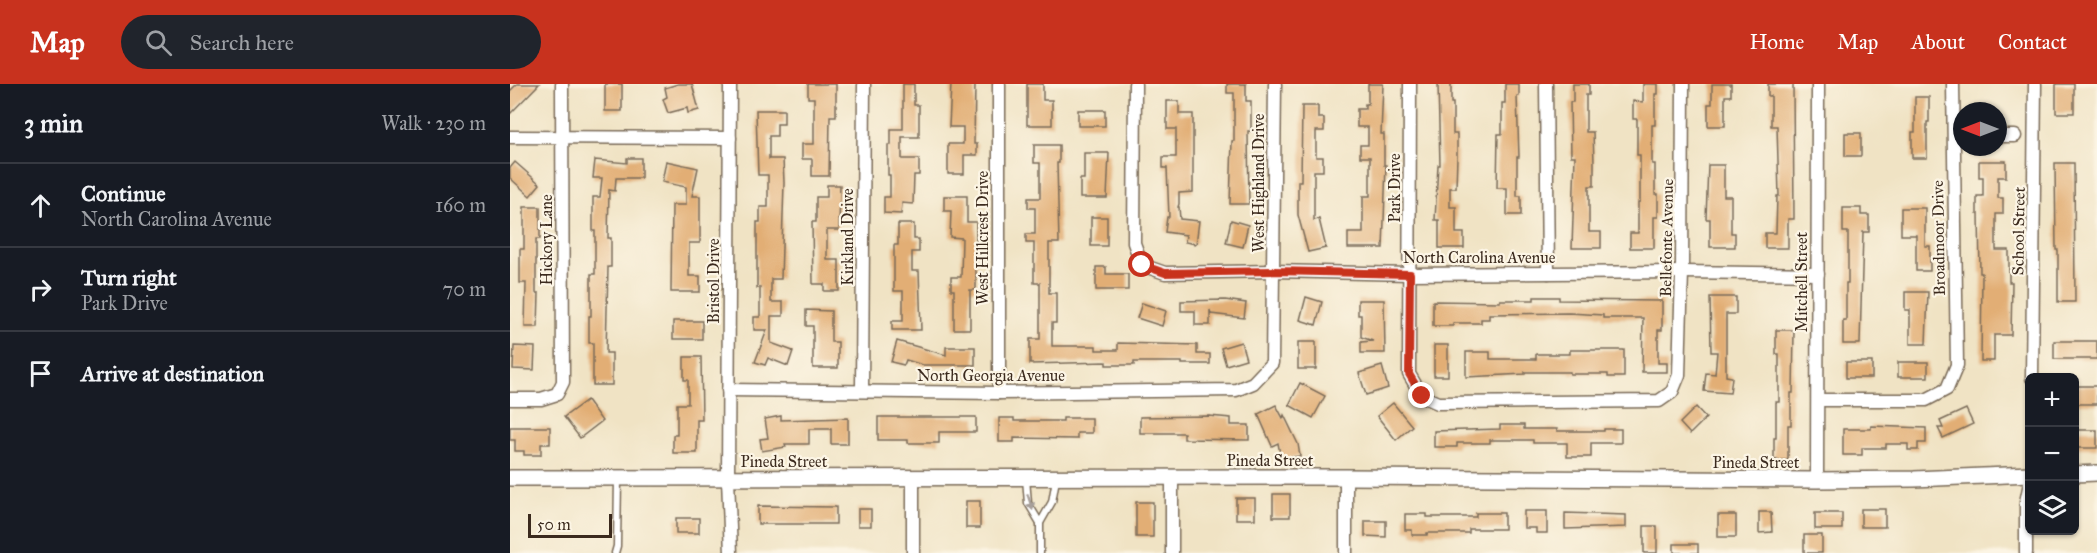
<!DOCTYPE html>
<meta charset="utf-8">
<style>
body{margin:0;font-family:"IM FELL Great Primer",serif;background:#20242c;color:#f1f3f6}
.controls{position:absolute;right:18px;bottom:18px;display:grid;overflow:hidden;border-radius:9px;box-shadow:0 2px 4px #0004}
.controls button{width:54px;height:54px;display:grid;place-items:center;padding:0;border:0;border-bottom:2px solid #363941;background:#171b24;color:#f1f3f6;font:30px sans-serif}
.compass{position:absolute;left:1443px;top:18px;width:54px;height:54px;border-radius:50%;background:#171b24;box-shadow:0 2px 4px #0004;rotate:270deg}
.scale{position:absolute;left:18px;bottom:15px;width:84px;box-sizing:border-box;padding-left:6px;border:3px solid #3b2a1e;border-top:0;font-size:16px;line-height:21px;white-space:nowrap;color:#3b2a1e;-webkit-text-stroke:4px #fcf5e5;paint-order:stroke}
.stop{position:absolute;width:18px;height:18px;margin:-14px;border:4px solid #c8321e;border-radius:50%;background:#fff}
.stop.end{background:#c8321e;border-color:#fff;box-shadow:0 2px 6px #0008}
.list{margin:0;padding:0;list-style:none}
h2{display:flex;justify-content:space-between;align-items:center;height:78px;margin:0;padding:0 24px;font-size:26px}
h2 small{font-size:20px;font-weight:400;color:#9ea1a6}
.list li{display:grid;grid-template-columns:39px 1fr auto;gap:18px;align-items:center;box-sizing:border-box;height:84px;padding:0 24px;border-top:2px solid #363941}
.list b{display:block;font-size:22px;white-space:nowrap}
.list p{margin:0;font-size:20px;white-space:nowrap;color:#9ea1a6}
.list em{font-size:20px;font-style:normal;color:#9ea1a6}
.icon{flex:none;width:33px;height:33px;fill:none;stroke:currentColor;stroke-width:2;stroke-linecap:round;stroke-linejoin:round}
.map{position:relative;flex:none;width:1587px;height:469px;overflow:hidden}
header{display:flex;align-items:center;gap:36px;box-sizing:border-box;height:84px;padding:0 30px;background:#c8321e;color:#fff}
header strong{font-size:28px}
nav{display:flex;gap:33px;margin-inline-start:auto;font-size:21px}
.search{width:420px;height:54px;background:#20242c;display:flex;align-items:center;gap:15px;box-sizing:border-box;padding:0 21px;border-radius:33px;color:#9ea1a6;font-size:22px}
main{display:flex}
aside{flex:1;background:#171b24}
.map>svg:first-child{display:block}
.building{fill:#e2ae74}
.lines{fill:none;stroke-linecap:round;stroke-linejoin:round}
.service-casing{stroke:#7a6b58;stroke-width:9}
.minor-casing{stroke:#7a6b58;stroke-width:15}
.tertiary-casing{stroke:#7a6b58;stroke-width:18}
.service{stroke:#fff;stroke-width:6}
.minor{stroke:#fff;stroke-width:12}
.tertiary{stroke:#fff;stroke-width:15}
.oneway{fill:#a79f9a}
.route{stroke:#c8321e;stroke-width:8}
.labels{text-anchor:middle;stroke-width:4.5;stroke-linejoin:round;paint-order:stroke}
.street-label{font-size:16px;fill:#3b2a1e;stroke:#fcf5e5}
</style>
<header>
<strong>Map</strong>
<div class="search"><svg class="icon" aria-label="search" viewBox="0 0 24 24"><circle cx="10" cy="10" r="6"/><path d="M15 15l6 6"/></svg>Search here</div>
<nav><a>Home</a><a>Map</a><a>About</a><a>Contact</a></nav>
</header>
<main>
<aside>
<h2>3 min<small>Walk · 230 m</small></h2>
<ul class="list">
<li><svg class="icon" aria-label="ahead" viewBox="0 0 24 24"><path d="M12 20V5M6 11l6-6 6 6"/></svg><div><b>Continue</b><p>North Carolina Avenue</p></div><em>160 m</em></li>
<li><svg class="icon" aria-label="right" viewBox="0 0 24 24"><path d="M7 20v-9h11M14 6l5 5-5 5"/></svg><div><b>Turn right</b><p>Park Drive</p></div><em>70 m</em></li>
<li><svg class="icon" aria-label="arrive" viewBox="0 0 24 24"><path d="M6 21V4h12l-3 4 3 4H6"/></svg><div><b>Arrive at destination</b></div></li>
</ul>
</aside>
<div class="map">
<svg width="1587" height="469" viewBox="0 0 1587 469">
<rect width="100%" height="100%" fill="#fcf5e5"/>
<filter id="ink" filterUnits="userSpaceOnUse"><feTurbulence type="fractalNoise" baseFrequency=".0167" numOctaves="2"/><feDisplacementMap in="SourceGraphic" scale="12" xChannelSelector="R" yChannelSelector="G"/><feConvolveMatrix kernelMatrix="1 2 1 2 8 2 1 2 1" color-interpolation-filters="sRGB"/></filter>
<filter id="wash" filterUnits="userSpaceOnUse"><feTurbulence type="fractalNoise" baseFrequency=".008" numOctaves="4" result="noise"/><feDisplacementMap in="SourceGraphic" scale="24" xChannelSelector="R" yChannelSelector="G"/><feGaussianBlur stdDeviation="1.35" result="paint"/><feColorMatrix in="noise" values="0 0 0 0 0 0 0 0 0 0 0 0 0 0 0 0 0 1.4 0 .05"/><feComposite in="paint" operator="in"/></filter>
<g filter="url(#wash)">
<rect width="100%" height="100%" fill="#f0e3c4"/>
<g id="blocks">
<g class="building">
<path d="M7,0H29L0,30V7Z"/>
<rect x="95" y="0" width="17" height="27"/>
<path d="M168,0H182L189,26L178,29L177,24L158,29L153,15L157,13L155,4Z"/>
<path d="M298,0H326V32H320L319,92H302V75H292V60H304V14H298Z"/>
<path d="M393,0H404V21H409V53H392V75H409V91H404L403,120L392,119L391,130L374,129V113H380V91H378V61H381V45H393Z"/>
<path d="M441,0H465L464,60H467V71H454V90H438V60H453V43H439Z"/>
<path d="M517,0H533V16H542V41H517Z"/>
<path d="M717,0H736V17H741V47H738L739,120H720L722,57H724V9H717Z"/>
<path d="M858,0H873L871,50H874V81H876L873,164H838V149H853V112H860V73H850V61H858V43H847V25H855V20H858Z"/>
<path d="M928,0H941V19H943V50H947V72L946,104H940V123H946V149H954V164H929V136H925L928,81H930Z"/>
<path d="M995,0H1009V12H1007L1009,73H1007V112H1011V131H997V104H987L988,50H992V19H995Z"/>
<path d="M1063,0H1079V11H1076V48H1083L1084,79V102H1079V148H1091V164H1062L1065,72H1061L1060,18H1063Z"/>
<path d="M1133,0H1148V10H1145V41H1142V80H1145V110H1148V133H1144V164H1120V149H1128V118H1130V71H1127V35H1123V17L1133,18Z"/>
<path d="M1202,0H1221V12H1215V42H1198V20H1202Z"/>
<path d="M1258,0H1283L1284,135H1278V164H1255V149H1266L1267,112H1269L1267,42H1261V12H1258Z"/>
<rect x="1546" y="0" width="18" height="29"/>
<path d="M1405,13H1419V38H1417V74H1402V48H1405Z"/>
<path d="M657,17H669V30H683V108L669,109V120L668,123H669L670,135L689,137L686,160L675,158L676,151L655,148L657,133H659L657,84H653V73H666V45H657Z"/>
<path d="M792,22H808V34H814V47H806V73H813V87H804V136L809,135L816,164L798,168L788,131V97H791Z"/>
<path d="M246,26H274V40H267V52H259V75H273L274,99L271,195H261V218H273V232H261V259L283,267L278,282L258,274L255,281L245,278L257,246H244V233H250V204H247V138H250V123H258V91H248Z"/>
<rect x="568" y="26" width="27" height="16"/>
<rect x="1335" y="49" width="16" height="23"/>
<path d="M524,61H549V79H547L549,159H539V209H546V239H542V262H586V266H608V259L687,261V270H700V280H672V278H624V281H596V278L520,280V255H530V199H524V159H516V150H525V124H518V114H530V79H524Z"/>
<path d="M574,69H599L597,114H570V95H574Z"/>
<path d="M117,74H131V94H106L105,107L99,106L98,154H101V183H98L96,269H102V301H83V259H79V232H81V190H85V147H83V113H90L92,94H83L85,76L117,79Z"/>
<path d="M156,77L188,84L182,112H190V159H179V192H190V208H161L162,121H176V103L152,98Z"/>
<path d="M1469,77H1496V93H1488V114H1493V130H1486V166H1499V198H1502L1501,251H1484V277H1471L1472,189H1470L1469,130H1467V112H1473V93H1469Z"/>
<path d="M5,78L30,100L20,112L0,94V84Z"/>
<path d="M1545,79H1564L1565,218H1548V166H1546Z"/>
<path d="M1198,81H1214V112H1221V149H1225V163H1200V135H1196Z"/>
<path d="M317,101H330L329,146H317V176H329V207H314V200H303L302,138H306V113H317Z"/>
<path d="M434,112H457V138H466V206H460V245H444V206H441V193H451L452,154L440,153L441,127H434Z"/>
<path d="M14,123H30V155H26V209H29L28,243H15L16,199H10V165H14Z"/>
<path d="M1333,124H1351V131H1359V148H1353L1350,260H1333V236H1336V199H1338V148H1333Z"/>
<path d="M1391,124H1415V162H1420V187H1406V151H1391Z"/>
<rect x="581" y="133" width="16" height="29"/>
<path d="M721,136L738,141L733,163L716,159Z"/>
<path d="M388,140H404V155H409V168H402V187H409L411,246H382V237H393V207H384V161H388Z"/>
<path d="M586,183H596V190H618V206H586Z"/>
<path d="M1395,208H1418L1416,260H1400V226H1395Z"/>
<path d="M796,213L812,218L806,241L790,236Z"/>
<path d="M1024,213H1049V216L1152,217V246H1148V279H1157V288H1132L1133,234H1093V231L1059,229L979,230V235H971V239H943V242H923V217L990,218V216H1024Z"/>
<path d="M1200,213H1226V230H1216V292L1222,293L1220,309L1194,307L1196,289L1205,290L1207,268H1201Z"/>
<path d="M715,216L736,219L734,234L701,230L700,226V241H685V227H671V217Z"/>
<path d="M848,216H874L875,269H851V258L863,257L851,253V231H848Z"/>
<path d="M632,219L656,227L652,242L627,234Z"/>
<path d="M296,226L321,227V258H328V284H303V242H296Z"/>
<rect x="163" y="237" width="29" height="18"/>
<path d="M1266,246H1284L1283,309H1281V341H1278V376H1264V354H1266V318H1269V270H1266Z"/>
<path d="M387,257L436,271V263H465V281H413L396,276L394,281L381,278Z"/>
<rect x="1544" y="257" width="43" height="18"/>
<path d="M731,258L736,275L716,281L711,264Z"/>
<rect x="788" y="258" width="18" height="27"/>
<rect x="924" y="261" width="14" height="31"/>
<path d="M4,262L25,263L24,286L3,285Z"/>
<path d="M1060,266H1114V293H1098V290H1060V288H1015V290L956,293V268H980V275H1026V270H1060Z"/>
<path d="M174,273H191L192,336H187V369H163V351H167V320H178V296H174Z"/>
<rect x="1336" y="278" width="26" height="16"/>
<rect x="1388" y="278" width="30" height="15"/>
<path d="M872,282L878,304L856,311L849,289Z"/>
<path d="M790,299L815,312L803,334L779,321Z"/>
<rect x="1564" y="302" width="23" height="18"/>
<path d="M77,316L92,337L70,354L54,333Z"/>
<path d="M883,319L902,342L886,356L867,332Z"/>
<path d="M766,321L773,334L774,331L788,360L790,372L771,375L768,359L762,362L748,330Z"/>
<path d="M1186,323L1196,334L1180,350L1170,339Z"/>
<path d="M1456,325L1463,340L1433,354L1428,344H1433L1430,337Z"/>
<path d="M271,332V336L338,334V360H321V345H299V360H275L276,363L252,367L250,355L258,354L255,335Z"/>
<path d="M699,332L721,334V341H739V356L674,355V349H630V333Z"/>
<path d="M368,333H466V348H429V359H398V356H368Z"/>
<path d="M489,334H504V337H553V334H582V349H567V355L504,354V358H489Z"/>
<path d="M990,341H1014V345H1047V347H1094V345H1111V359H1081V373H1057V359H1023V356H980V359H947V363H924V347L990,345Z"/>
<path d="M1361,342L1416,344V359H1408V366H1398V360H1376V364H1352V371H1333V345H1361Z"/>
<path d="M0,343H40V360H31V371H14V367H5V356H0Z"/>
<rect x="1564" y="346" width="23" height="18"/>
<rect x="763" y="410" width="17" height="23"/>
<rect x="726" y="414" width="19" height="21"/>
<rect x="456" y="417" width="14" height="27"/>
<rect x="626" y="418" width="17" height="35"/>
<path d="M248,422L326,423V440H248Z"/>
<rect x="348" y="425" width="13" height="17"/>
<rect x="1351" y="425" width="24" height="18"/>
<path d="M1014,427H1037V449H1026V444H1014Z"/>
<path d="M1249,428H1261L1262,448L1249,449Z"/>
<path d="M966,429H994V445H959V449H917V451H902V446H895V430H917V433H966Z"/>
<path d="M1055,429L1116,431V443L1055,445Z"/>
<rect x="1305" y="429" width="27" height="16"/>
<rect x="1208" y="431" width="18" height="22"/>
<rect x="166" y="434" width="23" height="15"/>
<path d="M855,437H876V453L855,452Z"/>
<rect x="1134" y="442" width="13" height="27"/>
<rect x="1294" y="451" width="18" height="18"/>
<rect x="1164" y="460" width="24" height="9"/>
</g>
</g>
</g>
<g filter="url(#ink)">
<use href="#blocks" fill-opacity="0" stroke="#7a6b58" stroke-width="1.5"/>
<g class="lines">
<defs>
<g id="service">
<path d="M516,395L518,419L530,439"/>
<path d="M105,469L107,462L108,395"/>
<path d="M530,469V439L542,418L546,395"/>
</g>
<g id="minor">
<path d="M220,0L218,395L221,469"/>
<path d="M489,0V309"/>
<path d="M625,0L624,159L632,181L655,189L764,187L900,190L1172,188L1308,190"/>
<path d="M900,0L899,290L912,312L928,319L1149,317L1162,308L1169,291L1172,188L1173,0"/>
<path d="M1036,0L1038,189"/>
<path d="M1488,52H1505"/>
<path d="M0,53L220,54"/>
<path d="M1522,294L1525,0"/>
<path d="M218,306L489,309L726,306L743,299L762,279L765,0"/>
<path d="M352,306L354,0"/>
<path d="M0,315H31L47,310L53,298L52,0"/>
<path d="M1308,316H1416L1437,305L1447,281L1443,0"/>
<path d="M836,393V469"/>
<path d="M662,394V469"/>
<path d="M403,395V469"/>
<path d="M1307,396L1308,0"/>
<path d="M1516,469V418L1520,399"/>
</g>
<g id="tertiary">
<path d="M1564,390L1587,389"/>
<path d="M0,394L836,393L1307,396L1404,395L1520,390"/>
</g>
</defs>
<use href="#service" class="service-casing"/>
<use href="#minor" class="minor-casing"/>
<use href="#tertiary" class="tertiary-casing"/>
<use href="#service" class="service"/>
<use href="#minor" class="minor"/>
<use href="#tertiary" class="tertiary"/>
</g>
<defs><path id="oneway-solid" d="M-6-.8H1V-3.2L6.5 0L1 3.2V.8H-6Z" transform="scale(1.5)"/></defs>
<use class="oneway" href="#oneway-solid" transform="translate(520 418) rotate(72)"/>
</g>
<g class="lines" filter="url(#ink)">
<path class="route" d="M632,181L655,189L764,187L900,190L899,290L912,312"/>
</g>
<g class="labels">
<g class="street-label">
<text transform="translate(748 99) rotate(-90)" y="6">West Highland Drive</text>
<text transform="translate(884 104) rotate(-90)" y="6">Park Drive</text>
<text transform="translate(1508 147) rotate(-89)" y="6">School Street</text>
<text transform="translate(337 153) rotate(-90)" y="6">Kirkland Drive</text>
<text transform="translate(472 154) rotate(-90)" y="6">West Hillcrest Drive</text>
<text transform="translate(1156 154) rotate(-89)" y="6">Bellefonte Avenue</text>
<text transform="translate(1428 154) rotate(-91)" y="6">Broadmoor Drive</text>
<text transform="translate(36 156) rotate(-90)" y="6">Hickory Lane</text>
<text x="969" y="179">North Carolina Avenue</text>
<text transform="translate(203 197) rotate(-90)" y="6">Bristol Drive</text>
<text transform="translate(1291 198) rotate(-90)" y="6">Mitchell Street</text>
<text x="481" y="297">North Georgia Avenue</text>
<text x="760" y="382">Pineda Street</text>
<text x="274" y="383">Pineda Street</text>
<text x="1246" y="384">Pineda Street</text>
</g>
</g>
</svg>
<div class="controls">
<button>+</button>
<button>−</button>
<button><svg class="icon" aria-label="layers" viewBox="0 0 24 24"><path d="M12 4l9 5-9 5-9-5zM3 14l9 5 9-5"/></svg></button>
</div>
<svg class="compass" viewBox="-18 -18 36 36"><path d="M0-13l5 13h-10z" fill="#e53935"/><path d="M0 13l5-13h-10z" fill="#9ea1a6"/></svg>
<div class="scale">50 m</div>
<div class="stop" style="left:632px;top:181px"></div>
<div class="stop end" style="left:912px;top:312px"></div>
</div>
</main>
